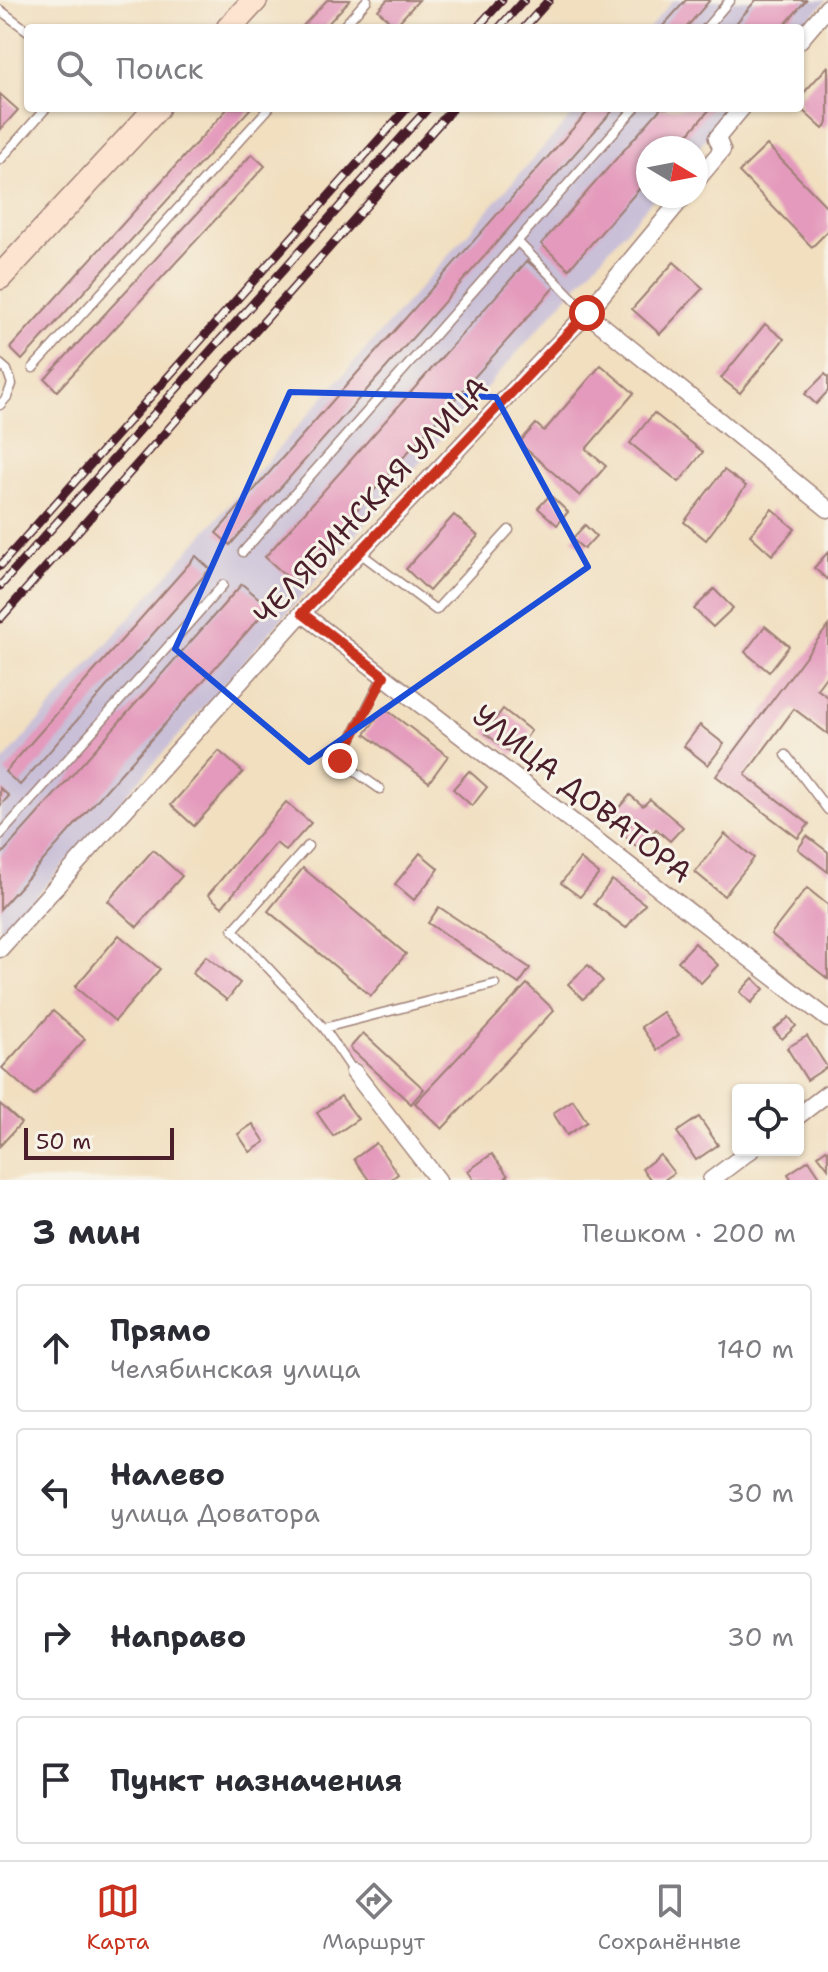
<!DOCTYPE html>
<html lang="ru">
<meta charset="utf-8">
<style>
body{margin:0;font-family:"Shantell Sans",sans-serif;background:#f2f2f3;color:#2b2b33}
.controls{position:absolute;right:24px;bottom:24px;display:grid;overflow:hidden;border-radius:8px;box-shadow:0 2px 6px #0004}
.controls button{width:72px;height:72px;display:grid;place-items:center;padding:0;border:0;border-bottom:2px solid #e1e1e2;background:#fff;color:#2b2b33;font:40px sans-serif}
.compass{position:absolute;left:636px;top:136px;width:72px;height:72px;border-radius:50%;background:#fff;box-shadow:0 2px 6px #0004;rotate:100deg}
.scale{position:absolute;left:24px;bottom:20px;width:150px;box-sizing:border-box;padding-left:8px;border:4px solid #4a1f2b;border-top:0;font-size:22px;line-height:28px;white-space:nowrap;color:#4a1f2b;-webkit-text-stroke:6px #f7f3e8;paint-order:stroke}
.stop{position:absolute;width:24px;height:24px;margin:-18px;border:6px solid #c8321e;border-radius:50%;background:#fff}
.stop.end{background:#c8321e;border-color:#fff;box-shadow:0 2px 8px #0008}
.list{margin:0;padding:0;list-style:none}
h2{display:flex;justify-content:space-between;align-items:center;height:104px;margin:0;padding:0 32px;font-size:34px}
h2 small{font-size:26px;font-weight:400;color:#7c7c81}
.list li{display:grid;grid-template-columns:52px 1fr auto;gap:24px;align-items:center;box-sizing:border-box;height:128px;margin:0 16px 16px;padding:0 16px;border:2px solid #e1e1e2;border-radius:8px}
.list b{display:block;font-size:30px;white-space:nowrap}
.list p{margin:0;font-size:26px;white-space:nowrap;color:#7c7c81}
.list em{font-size:26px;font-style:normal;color:#7c7c81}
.icon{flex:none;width:44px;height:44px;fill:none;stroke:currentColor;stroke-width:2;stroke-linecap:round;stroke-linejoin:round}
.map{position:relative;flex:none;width:828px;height:1180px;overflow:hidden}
.search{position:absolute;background:#fff;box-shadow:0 2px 6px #0004;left:24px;right:24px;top:24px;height:88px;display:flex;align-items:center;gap:20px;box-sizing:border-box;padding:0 28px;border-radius:8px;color:#7c7c81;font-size:30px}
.sheet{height:680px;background:#fff}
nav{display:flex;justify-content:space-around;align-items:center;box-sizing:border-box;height:112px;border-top:2px solid #e1e1e2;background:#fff;font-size:22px;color:#7c7c81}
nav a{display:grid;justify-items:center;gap:4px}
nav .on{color:#c8321e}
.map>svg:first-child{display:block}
.industrial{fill:#c9bfd7}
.building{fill:#e49abc}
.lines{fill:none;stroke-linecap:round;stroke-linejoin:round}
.service-casing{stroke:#9e7f76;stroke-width:11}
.minor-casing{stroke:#9e7f76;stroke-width:19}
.secondary-casing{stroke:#9e7f76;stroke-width:27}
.service{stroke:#fff;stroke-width:8}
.minor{stroke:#fff;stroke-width:16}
.secondary{stroke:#fde4d0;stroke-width:24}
.rail-casing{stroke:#4a1f2b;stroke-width:9}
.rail{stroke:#f7f3e8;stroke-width:6;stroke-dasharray:18;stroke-linecap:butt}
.route{stroke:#c8321e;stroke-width:10}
.marked{fill:none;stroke:#1d4ed8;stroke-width:6;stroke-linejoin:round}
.labels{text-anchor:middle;stroke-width:6;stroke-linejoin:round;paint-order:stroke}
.street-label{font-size:30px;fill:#4a1f2b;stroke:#f7f3e8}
</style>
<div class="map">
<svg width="828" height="1180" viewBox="0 0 828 1180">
<rect width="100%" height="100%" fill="#f7f3e8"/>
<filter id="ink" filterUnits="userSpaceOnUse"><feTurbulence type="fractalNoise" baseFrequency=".0125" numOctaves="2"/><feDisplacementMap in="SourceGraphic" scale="16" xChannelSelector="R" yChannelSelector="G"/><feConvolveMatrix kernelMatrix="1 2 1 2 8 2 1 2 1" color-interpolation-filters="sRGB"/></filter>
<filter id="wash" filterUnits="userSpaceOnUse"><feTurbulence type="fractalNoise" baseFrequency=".006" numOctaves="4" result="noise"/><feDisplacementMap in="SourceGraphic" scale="32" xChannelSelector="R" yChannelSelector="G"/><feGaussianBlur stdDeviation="1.8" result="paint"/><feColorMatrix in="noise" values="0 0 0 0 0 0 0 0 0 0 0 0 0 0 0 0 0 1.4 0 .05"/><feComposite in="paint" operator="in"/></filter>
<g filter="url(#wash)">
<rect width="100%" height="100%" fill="#f1dfc0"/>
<g class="industrial">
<path d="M673,0H827L800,28H649Z"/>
<path d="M578,108H733L696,150V148H648V196H656L0,937V765Z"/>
</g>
<g id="blocks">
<g class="building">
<path d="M327,0H350L324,28H301Z"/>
<path d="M387,0H419L395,26L378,10Z"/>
<path d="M686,0H710L686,28H661Z"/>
<path d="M756,0H806L782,28H732Z"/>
<path d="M828,66V123L823,129L800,108V97Z"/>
<path d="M0,94L18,110L0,130Z"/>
<path d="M228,108H251L22,360L10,348Z"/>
<path d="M591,108H615L230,545L216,533Z"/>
<path d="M661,108H711L676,148H648V179L569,269L541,244Z"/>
<path d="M767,145L828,208V231L812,247L739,172Z"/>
<path d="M252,154L265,166L57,391L45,379Z"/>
<path d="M527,261L556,285L293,582L265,557Z"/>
<path d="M674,262L703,288L660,334L632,309Z"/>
<path d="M765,324L784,339L740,393L721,378Z"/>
<path d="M601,365L634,393L586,449L606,466L580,496L519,443L536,424L544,431Z"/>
<path d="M825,374L828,377V391L816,404L805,394Z"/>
<path d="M654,413L703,452L679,482L630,443Z"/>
<path d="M724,470L746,486L706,540L684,522Z"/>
<path d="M550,495L568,512L557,525L538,508Z"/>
<path d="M772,509L795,529L772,555L750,535Z"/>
<path d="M454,515L478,536L429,591L406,569Z"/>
<path d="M585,525L596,536L584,549L572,539Z"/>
<path d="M828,552V580L814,568Z"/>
<path d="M196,556L210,569L20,785L5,772Z"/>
<path d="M242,584L269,607L0,909V856Z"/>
<path d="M714,589L733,608L713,627L694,609Z"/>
<path d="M765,626L789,646L769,672L745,652Z"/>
<path d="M828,626V674L817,689L828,697V734L794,709L745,775L809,824L798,838L716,776Z"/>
<path d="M384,708L448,756L429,782L365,734Z"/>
<path d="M503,709L531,731L513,755L485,733Z"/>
<path d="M700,725L724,744L708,765L684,746Z"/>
<path d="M219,751L243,772L194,826L171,805Z"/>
<path d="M469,771L487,787L472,806L453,789Z"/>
<path d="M0,788L9,796L0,806Z"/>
<path d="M630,795L643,806L650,799L683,827L670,841L656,829L639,849L623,834L630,825L615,812Z"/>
<path d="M286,802L311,823L286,851L276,843L222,907L208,895Z"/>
<path d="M725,834L754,858L724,896L695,872Z"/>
<path d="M807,836L828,852V872L798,849Z"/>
<path d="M153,850L182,876L137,927L108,901Z"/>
<path d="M420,853L439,869L414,900L395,884Z"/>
<path d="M580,859L599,874L580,897L561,883Z"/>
<path d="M303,868L406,954L371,996L268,911Z"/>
<path d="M612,880L645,904L626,928L594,904Z"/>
<path d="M807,888L828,905V979L771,934Z"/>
<path d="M439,907L530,968L519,984L428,923Z"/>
<path d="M119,935L160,969L115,1021L75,987Z"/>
<path d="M695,943L718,965L701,983L678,961Z"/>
<path d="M206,956L240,983L227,1000L192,973Z"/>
<path d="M588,965L603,981L583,999L568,984Z"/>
<path d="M753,978L764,989L751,1003L740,992Z"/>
<path d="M527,984L554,1010L442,1129L415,1103Z"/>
<path d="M53,1011L85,1039L34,1096L2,1068Z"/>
<path d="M663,1012L679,1035L657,1050L641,1027Z"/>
<path d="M789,1017L796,1026L782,1039L774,1030Z"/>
<path d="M363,1033L424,1089L411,1104L350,1048Z"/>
<path d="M807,1036L827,1067L807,1080L787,1048Z"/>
<path d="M341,1096L358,1119L333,1136L317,1113Z"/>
<path d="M573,1100L587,1122L567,1135L553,1113Z"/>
<path d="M0,1104L21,1123L0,1146Z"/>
<path d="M699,1117L718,1145L696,1160L677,1132Z"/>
<path d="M253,1124L265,1142L250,1152L238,1134Z"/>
<path d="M376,1143L398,1174L390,1180H369L354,1159Z"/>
<path d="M826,1149L828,1151V1168L818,1155Z"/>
<path d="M492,1154L508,1176L503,1180H474L468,1171Z"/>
<path d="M660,1155L674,1173L664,1180H651L642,1169Z"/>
<path d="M809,1160L821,1178L819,1180H792L788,1174Z"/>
</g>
</g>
</g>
<g filter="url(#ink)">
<use href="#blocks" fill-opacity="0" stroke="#9e7f76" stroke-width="2"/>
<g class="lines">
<defs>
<g id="service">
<path d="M0,10L28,31"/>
<path d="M342,28L367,0"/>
<path d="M706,28L730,0"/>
<path d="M0,160L46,108"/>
<path d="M518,242L587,313"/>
<path d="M0,364L7,370L12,384L7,397L0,405"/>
<path d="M33,368L269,108"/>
<path d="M243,552L635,108"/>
<path d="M360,553L436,610L509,530"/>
<path d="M786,755L828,810"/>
<path d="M380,789L340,761L383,676"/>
<path d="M0,835L223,585"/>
<path d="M308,846L233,930L324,1028L354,1072"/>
<path d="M324,1028L495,984"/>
</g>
<g id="minor">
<path d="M800,40L828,7"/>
<path d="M696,181L722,150L717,138L742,108"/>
<path d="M587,313L828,509"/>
<path d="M302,613L828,1019"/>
<path d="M0,949L302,613L587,313L684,196"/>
<path d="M354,1072L438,1180"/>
<path d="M798,1116L828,1093"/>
<path d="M711,1180L751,1150"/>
</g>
<g id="secondary">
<path d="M229,28L255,0"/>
<path d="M0,277L157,108"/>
</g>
</defs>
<use href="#service" class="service-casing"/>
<use href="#minor" class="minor-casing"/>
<use href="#secondary" class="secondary-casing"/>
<use href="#service" class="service"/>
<use href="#minor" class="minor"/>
<use href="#secondary" class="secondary"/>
<defs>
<g id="rail">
<path d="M477,28L502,0"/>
<path d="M499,28L524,0"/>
<path d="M524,28L549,0"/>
<path d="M0,566L407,108"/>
<path d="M0,586L428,108"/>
<path d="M0,619L453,108"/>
</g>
</defs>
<use href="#rail" class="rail-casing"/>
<use href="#rail" class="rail"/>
</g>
</g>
<g class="lines" filter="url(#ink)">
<path class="route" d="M340,761L384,676L302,613L587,313"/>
</g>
<path class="marked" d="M290,392L496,397L588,567L309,762L175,649Z"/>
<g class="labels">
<g class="street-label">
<text transform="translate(371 501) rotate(-47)" y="10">ЧЕЛЯБИНСКАЯ УЛИЦА</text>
<text transform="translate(582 794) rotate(38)" y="10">УЛИЦА ДОВАТОРА</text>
</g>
</g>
</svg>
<div class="controls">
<button><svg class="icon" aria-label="locate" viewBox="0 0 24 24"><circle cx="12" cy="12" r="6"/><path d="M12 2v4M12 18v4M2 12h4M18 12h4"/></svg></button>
</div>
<svg class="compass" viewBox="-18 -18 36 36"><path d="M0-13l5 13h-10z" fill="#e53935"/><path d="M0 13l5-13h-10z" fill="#7c7c81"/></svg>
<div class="scale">50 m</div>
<div class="stop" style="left:587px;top:313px"></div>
<div class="stop end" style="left:340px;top:761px"></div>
<div class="search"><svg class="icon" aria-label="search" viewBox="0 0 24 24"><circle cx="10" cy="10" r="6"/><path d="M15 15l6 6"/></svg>Поиск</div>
</div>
<section class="sheet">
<h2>3 мин<small>Пешком · 200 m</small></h2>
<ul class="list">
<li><svg class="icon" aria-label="ahead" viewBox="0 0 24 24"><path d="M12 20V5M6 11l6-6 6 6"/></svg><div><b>Прямо</b><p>Челябинская улица</p></div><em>140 m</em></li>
<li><svg class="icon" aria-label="left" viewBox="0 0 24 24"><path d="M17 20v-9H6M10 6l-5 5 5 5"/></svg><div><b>Налево</b><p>улица Доватора</p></div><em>30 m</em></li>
<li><svg class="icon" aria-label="right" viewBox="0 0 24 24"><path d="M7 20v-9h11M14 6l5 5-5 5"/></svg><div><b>Направо</b></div><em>30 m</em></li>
<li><svg class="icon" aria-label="arrive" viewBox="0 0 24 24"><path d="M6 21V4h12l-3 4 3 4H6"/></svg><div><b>Пункт назначения</b></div></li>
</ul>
</section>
<nav>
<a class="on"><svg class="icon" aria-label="map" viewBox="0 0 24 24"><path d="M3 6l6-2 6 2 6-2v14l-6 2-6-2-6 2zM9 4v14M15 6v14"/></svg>Карта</a>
<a><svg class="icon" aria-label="directions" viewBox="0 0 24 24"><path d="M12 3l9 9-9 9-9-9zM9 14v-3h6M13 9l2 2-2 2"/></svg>Маршрут</a>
<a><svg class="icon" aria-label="saved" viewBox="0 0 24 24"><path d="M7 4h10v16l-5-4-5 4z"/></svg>Сохранённые</a>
</nav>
